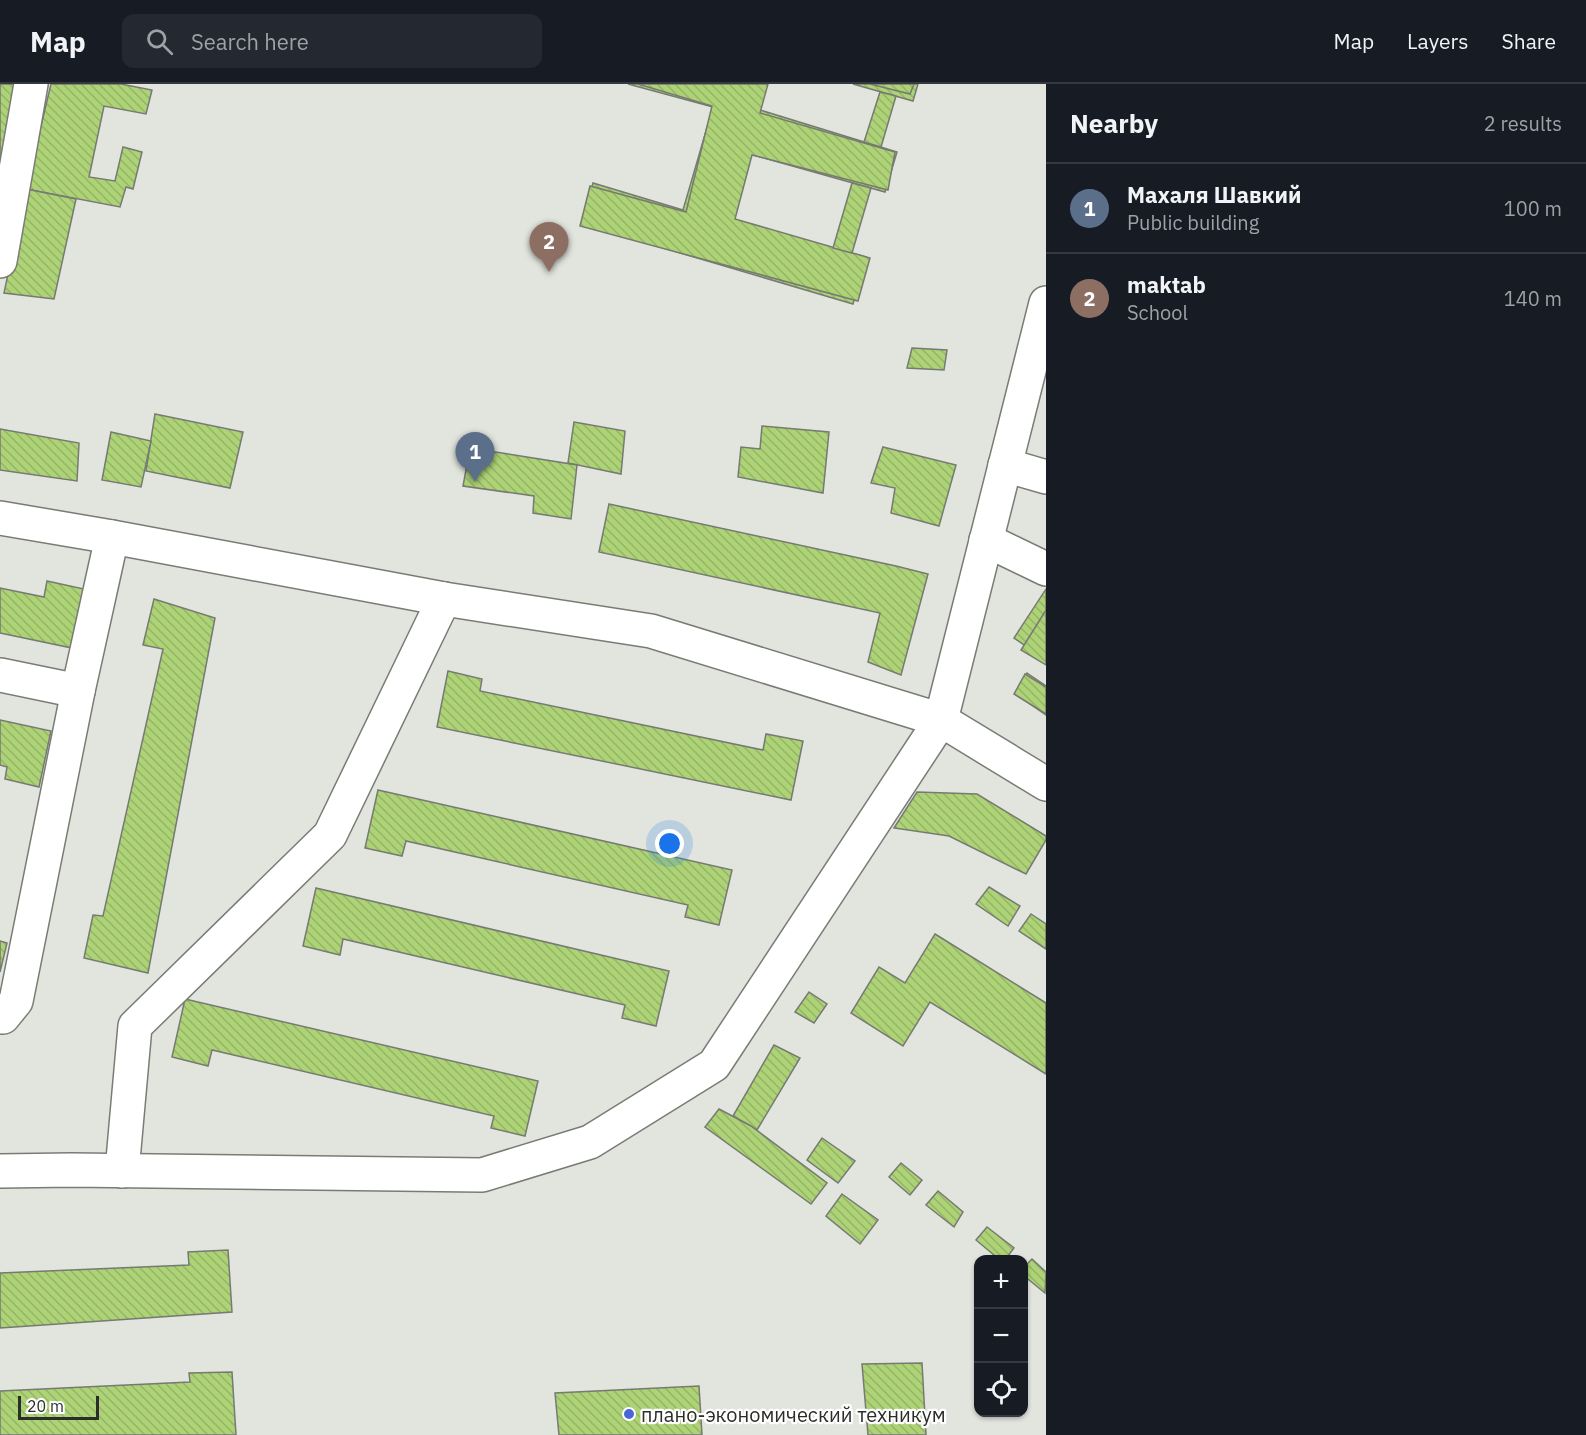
<!DOCTYPE html>
<html lang="en">
<head>
<meta charset="utf-8">
<style>
	:root { --surface:#171b24; --page:#242831; --text:#f1f3f6; --muted:#9ea1a6; --line:#363941; --accent:#b45309 }
	body { margin:0; font-family:"IBM Plex Sans",sans-serif; background:var(--page); color:var(--text) }
	.controls { position:absolute; right:18px; bottom:18px; display:grid; overflow:hidden; border-radius:12px; box-shadow:0 2px 4px #0004 }
	.controls button { width:54px; height:54px; display:grid; place-items:center; padding:0; border:0; border-bottom:2px solid var(--line); background:var(--surface); color:var(--text); font:30px sans-serif }
	.scale { position:absolute; left:18px; bottom:15px; width:81px; box-sizing:border-box; padding-left:6px; border:3px solid #2b2d2a; border-top:0; font-size:16px; line-height:21px; white-space:nowrap; color:#2b2d2a; -webkit-text-stroke:4px #fff; paint-order:stroke }
	.you { position:absolute; left:670px; top:760px; width:21px; height:21px; margin:-15px; border:4px solid #fff; border-radius:50%; background:#1a73e8; box-shadow:0 0 0 9px #1a73e833 }
	.badge { display:grid; place-items:center; width:39px; height:39px; border-radius:50%; background:var(--accent); color:#fff; font-size:20px; font-weight:700 }
	.pin { position:absolute; translate:-50% -50px; filter:drop-shadow(0 2px 3px #0008) }
	.pin::after { content:''; position:absolute; top:32px; width:21px; height:18px; background:inherit; clip-path:polygon(0 0,100% 0,50% 100%) }
	.list { margin:0; padding:0; list-style:none }
	h2 { display:flex; justify-content:space-between; align-items:center; height:78px; margin:0; padding:0 24px; font-size:26px }
	h2 small { font-size:20px; font-weight:400; color:var(--muted) }
	.list li { display:grid; grid-template-columns:39px 1fr auto; gap:18px; align-items:center; box-sizing:border-box; height:90px; padding:0 24px; border-top:2px solid var(--line) }
	.list b { display:block; font-size:22px; white-space:nowrap }
	.list p { margin:0; font-size:20px; white-space:nowrap; color:var(--muted) }
	.list em { font-size:20px; font-style:normal; color:var(--muted) }
	.icon { flex:none; width:33px; height:33px; fill:none; stroke:currentColor; stroke-width:2; stroke-linecap:round; stroke-linejoin:round }
	.map { position:relative; flex:none; width:1046px; height:1351px; overflow:hidden }
	header { display:flex; align-items:center; gap:36px; box-sizing:border-box; height:84px; padding:0 30px; background:var(--surface); border-bottom:2px solid var(--line) }
	header strong { font-size:28px }
	nav { display:flex; gap:33px; margin-inline-start:auto; font-size:21px }
	.search { width:420px; height:54px; background:var(--page); display:flex; align-items:center; gap:15px; box-sizing:border-box; padding:0 21px; border-radius:12px; color:var(--muted); font-size:22px }
	main { display:flex }
	aside { flex:1; background:var(--surface) }
	.map>svg:first-child { display:block }
	.building { fill:url(#building-back-hatch); stroke:#767a73; stroke-width:1.5 }
	.lines { fill:none; stroke-linecap:round; stroke-linejoin:round }
	.minor-casing { stroke:#797c75; stroke-width:36 }
	.minor { stroke:#fff; stroke-width:33 }
	.poi-dot { fill:#4965d8; stroke:#fff; stroke-width:2 }
	.labels { text-anchor:middle; dominant-baseline:central; stroke-width:4.5; stroke-linejoin:round; paint-order:stroke }
	.poi-label { font-size:20px; fill:#2b2d2a; stroke:#fff; text-anchor:start }
</style>
</head>
<body>
<header>
<strong>Map</strong>
<div class="search"><svg class="icon" aria-label="search" viewBox="0 0 24 24"><circle cx="10" cy="10" r="6"/><path d="M15 15l6 6"/></svg>Search here</div>
<nav><a>Map</a><a>Layers</a><a>Share</a></nav>
</header>
<main>
<div class="map">
<svg width="1046" height="1351" viewBox="0 0 1046 1351">
	<defs>
		<pattern id="building-back-hatch" width="6" height="6" patternUnits="userSpaceOnUse" patternTransform="scale(1.5)"><rect width="6" height="6" fill="#add376"/><path d="M-1 5l2 2M0 0l6 6M5-1l2 2" fill="none" stroke="#95b566"/></pattern>
	</defs>
	<rect width="100%" height="100%" fill="#e2e5de"/>
	<g class="building">
		<path d="M0 0H19L2 80H0Z"/>
		<path d="M51 0H121L152 6 146 30 104 22 89 93 115 97 123 63 142 68 133 105 126 103 120 123 26 105Z"/>
		<path d="M628 0H766L760 26 897 68 885 108 746 69 729 136 866 173 853 220 582 140 593 99 683 126 713 23Z"/>
		<path d="M638 0H768L760 29 895 68 888 106 752 71 735 135 870 174 858 217 580 142 590 102 686 128 712 22Z"/>
		<path d="M853 0H918L913 17Z"/>
		<path d="M870 0H914L910 10Z"/>
		<path d="M880 8 896 12 881 63 864 58Z"/>
		<path d="M852 99 871 104 852 169 833 164Z"/>
		<path d="M26 105 76 115 54 215 4 209Z"/>
		<path d="M912 264 947 266 944 286 907 284Z"/>
		<path d="M155 330 243 348 230 404 146 387Z"/>
		<path d="M574 338 625 347 621 390 568 379Z"/>
		<path d="M762 342 829 348 823 409 738 393 741 363 760 365Z"/>
		<path d="M0 345 79 359 77 397 0 386Z"/>
		<path d="M111 348 151 357 141 403 102 396Z"/>
		<path d="M883 363 956 381 939 442 891 429 895 404 871 399Z"/>
		<path d="M470 364 577 381 571 435 533 429 534 412 463 402Z"/>
		<path d="M609 420 896 482 928 490 901 591 868 578 880 529 599 468Z"/>
		<path d="M47 497 84 505 72 564 0 549V504L44 513Z"/>
		<path d="M1046 505V576L1014 554Z"/>
		<path d="M154 515 215 534 148 889 84 874 93 831 103 832 163 565 143 561Z"/>
		<path d="M1046 526V581L1021 566Z"/>
		<path d="M448 587 482 595 480 607 763 666 766 650 803 657 791 716 437 643Z"/>
		<path d="M1027 589 1046 602V631L1015 609Z"/>
		<path d="M1025 590 1046 603V630L1014 610Z"/>
		<path d="M0 636 51 647 39 703 5 695 7 683 0 681Z"/>
		<path d="M378 706 732 786 719 841 685 833 688 821 406 757 402 772 365 764Z"/>
		<path d="M917 708 977 710 1046 752V756L1026 790 949 752 894 744Z"/>
		<path d="M989 803 1020 822 1008 842 976 820Z"/>
		<path d="M316 804 669 887 656 942 622 934 625 921 343 855 340 871 303 862Z"/>
		<path d="M1031 830 1046 840V865L1019 847Z"/>
		<path d="M935 850 1046 919V990L930 918 903 962 851 929 879 883 905 899Z"/>
		<path d="M0 857 7 859 0 888Z"/>
		<path d="M809 908 827 920 814 939 795 928Z"/>
		<path d="M185 915 538 997 525 1052 491 1044 494 1032 212 966 208 982 172 973Z"/>
		<path d="M774 961 800 974 757 1046 733 1032Z"/>
		<path d="M719 1025 751 1042 827 1099 811 1120 705 1043Z"/>
		<path d="M822 1054 855 1077 838 1099 807 1076Z"/>
		<path d="M901 1079 922 1096 910 1111 889 1093Z"/>
		<path d="M938 1107 963 1128 954 1143 926 1121Z"/>
		<path d="M842 1110 878 1136 860 1160 826 1132Z"/>
		<path d="M987 1143 1014 1164 1005 1176H1000L976 1156Z"/>
		<path d="M228 1166 232 1228 0 1244V1189L189 1181 188 1168Z"/>
		<path d="M1032 1175 1046 1188 1045 1209 1023 1191V1184Z"/>
		<path d="M922 1279 926 1351H868L862 1280Z"/>
		<path d="M232 1288 236 1351H0V1307L190 1298 189 1289Z"/>
		<path d="M699 1302 702 1351H559L555 1309Z"/>
	</g>
	<g class="lines">
		<g class="minor-casing">
			<g id="minor">
				<path d="M0 177 31 0"/>
				<path d="M1005 381 1046 393"/>
				<path d="M0 434 112 453 444 515 651 547 941 636 1046 700"/>
				<path d="M986 456 1046 485"/>
				<path d="M0 591 78 607"/>
				<path d="M0 933H3L16 917 78 607 112 453"/>
				<path d="M0 1087 72 1086 482 1091 590 1058 714 981 941 636 1046 219"/>
				<path d="M122 1087 135 942 330 751 444 515"/>
			</g>
		</g>
		<use href="#minor" class="minor"/>
	</g>
	<circle class="poi-dot" cx="629" cy="1330" r="6"/>
	<g class="labels">
		<g class="poi-label">
			<text x="641" y="1330">плано-экономический техникум</text>
		</g>
	</g>
</svg>
<div class="controls">
<button>+</button>
<button>−</button>
<button><svg class="icon" aria-label="locate" viewBox="0 0 24 24"><circle cx="12" cy="12" r="6"/><path d="M12 2v4M12 18v4M2 12h4M18 12h4"/></svg></button>
</div>
<div class="scale">20 m</div>
<div class="you"></div>
<div class="pin badge" style="left:475px;top:398px;background:#5c6f8a">1</div>
<div class="pin badge" style="left:549px;top:188px;background:#8d6e63">2</div>
</div>
<aside>
<h2>Nearby<small>2 results</small></h2>
<ul class="list">
<li><span class="badge" style="background:#5c6f8a">1</span><div><b>Махаля Шавкий</b><p>Public building</p></div><em>100 m</em></li>
<li><span class="badge" style="background:#8d6e63">2</span><div><b>maktab</b><p>School</p></div><em>140 m</em></li>
</ul>
</aside>
</main>
</body>
</html>
